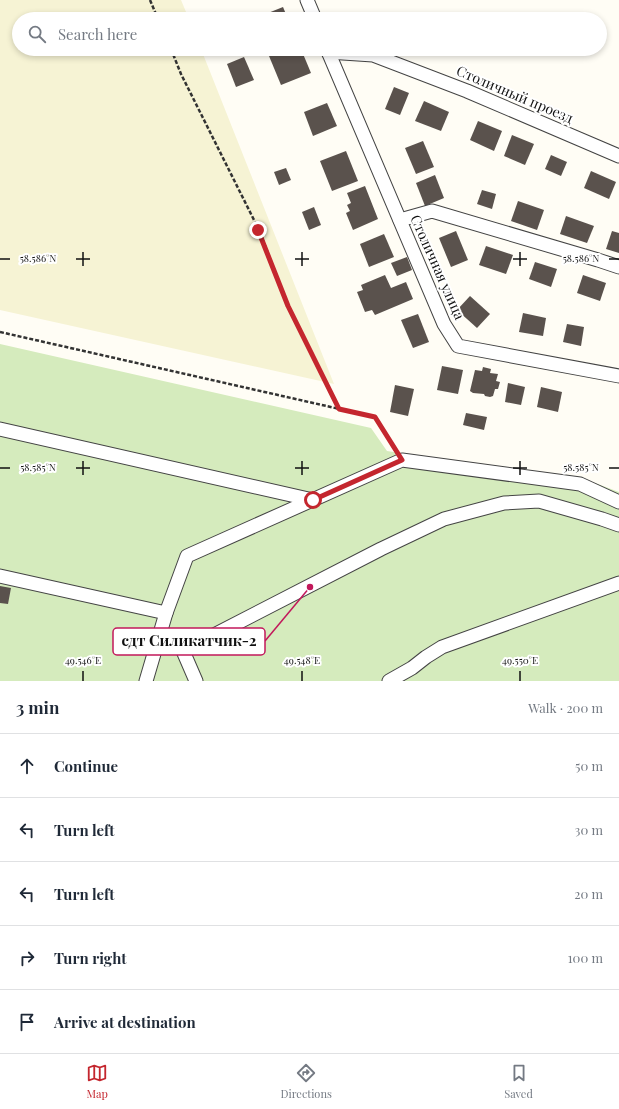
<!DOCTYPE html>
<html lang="en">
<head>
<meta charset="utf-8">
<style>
	:root { --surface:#fff; --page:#f2f2f3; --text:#1f2937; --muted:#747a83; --line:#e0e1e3; --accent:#c4262e }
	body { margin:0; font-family:"Playfair Display",serif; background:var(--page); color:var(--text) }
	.stop { position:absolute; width:12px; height:12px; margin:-9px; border:3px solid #c4262e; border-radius:50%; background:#fff }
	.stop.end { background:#c4262e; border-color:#fff; box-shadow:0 1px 4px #0008 }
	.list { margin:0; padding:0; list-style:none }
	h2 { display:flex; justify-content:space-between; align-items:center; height:52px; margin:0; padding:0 16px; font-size:17px }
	h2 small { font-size:13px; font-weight:400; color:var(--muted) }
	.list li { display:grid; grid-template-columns:26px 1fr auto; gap:12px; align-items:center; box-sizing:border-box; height:64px; padding:0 16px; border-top:1px solid var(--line) }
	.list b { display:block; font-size:15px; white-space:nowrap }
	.list em { font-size:13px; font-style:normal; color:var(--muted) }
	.icon { flex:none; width:22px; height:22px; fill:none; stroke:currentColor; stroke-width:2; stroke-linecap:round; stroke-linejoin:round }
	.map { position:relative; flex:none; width:619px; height:681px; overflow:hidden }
	.search { position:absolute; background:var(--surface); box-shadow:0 2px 6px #0003; left:12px; right:12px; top:12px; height:44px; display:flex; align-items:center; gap:10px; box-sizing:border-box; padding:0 14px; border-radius:22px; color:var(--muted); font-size:15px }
	.sheet { height:372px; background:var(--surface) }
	nav { display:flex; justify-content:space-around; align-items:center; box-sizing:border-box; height:56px; border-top:1px solid var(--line); background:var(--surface); font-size:11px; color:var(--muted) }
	nav a { display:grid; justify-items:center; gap:2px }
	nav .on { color:var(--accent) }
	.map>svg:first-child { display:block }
	.farmland { fill:#f6f3d4 }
	.green { fill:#d5ebbd }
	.building { fill:#5a524d }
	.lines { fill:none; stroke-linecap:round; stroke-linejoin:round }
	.minor-casing { stroke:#444; stroke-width:15 }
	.path { stroke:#333; stroke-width:2.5; stroke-dasharray:4 2; stroke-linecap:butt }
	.minor { stroke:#fff; stroke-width:13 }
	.route { stroke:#c4262e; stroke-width:5 }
	.ticks { fill:none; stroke:#111; stroke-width:1.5 }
	.labels { text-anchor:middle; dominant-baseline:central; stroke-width:4; stroke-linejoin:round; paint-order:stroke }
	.street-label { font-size:14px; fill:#111; stroke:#fff }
	.ticks-label { font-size:10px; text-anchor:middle; fill:#111; stroke:#fff; stroke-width:4; stroke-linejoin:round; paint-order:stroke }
	.leader { fill:none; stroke:#c2185b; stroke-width:1.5 }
	.callout-dot { fill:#c2185b; stroke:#fff; stroke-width:1.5 }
	.callout { fill:#fff; stroke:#c2185b; stroke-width:1.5 }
	.callout-label { font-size:15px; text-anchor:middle; font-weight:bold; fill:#111 }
</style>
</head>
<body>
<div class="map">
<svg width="619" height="681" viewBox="0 0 619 681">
	<rect width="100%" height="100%" fill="#fffdf5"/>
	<path class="farmland" d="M0 0H181L189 19H19V49H201L334 384 0 310Z"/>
	<path class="green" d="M0 344 371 428 387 451 595 483 619 492V681H0Z"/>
	<g class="building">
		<path d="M283 7 288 19H264L263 15Z"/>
		<path d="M287 49H301L311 73 281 85 269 56Z"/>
		<path d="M244 57 254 80 236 87 227 64Z"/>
		<path d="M394 87 409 93 400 115 385 109Z"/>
		<path d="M424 101 449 112 441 131 415 121Z"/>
		<path d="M327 103 337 126 313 136 304 112Z"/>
		<path d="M478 121 502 131 494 151 470 140Z"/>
		<path d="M512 135 534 144 525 165 504 156Z"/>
		<path d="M423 141 434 167 416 174 405 148Z"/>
		<path d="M346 151 358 181 332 191 320 161Z"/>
		<path d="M551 155 567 162 561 176 545 169Z"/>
		<path d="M286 168 291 180 279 185 274 172Z"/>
		<path d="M591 171 616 182 609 199 584 188Z"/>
		<path d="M435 175 444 198 425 206 416 183Z"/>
		<path d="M365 186 378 219 353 230 346 213 350 211 347 205 351 203 347 193Z"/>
		<path d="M482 190 496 194 492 209 477 204Z"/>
		<path d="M518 201 544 210 537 230 511 221Z"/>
		<path d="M314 207 321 225 309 230 302 212Z"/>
		<path d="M566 216 594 226 587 243 560 234Z"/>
		<path d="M456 231 468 260 451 267 439 238Z"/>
		<path d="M612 231 619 233V253L606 249Z"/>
		<path d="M384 234 394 257 369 267 360 244Z"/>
		<path d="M486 246 513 255 506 274 479 265Z"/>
		<path d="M407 257 412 270 397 276 391 263Z"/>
		<path d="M535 262 557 269 551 287 529 279Z"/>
		<path d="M385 275 391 288 406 282 413 299 375 315 372 310 365 312 357 292 363 290 361 285Z"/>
		<path d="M583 275 606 283 600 301 577 293Z"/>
		<path d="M470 296 490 314 477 328 457 310Z"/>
		<path d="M523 313 546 318 543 336 519 332Z"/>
		<path d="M418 314 429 342 413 348 401 320Z"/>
		<path d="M567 324 584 327 581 346 563 342Z"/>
		<path d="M442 366 463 370 458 394 437 390Z"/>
		<path d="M483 367 491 369 490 373 498 374 496 381 500 382 498 389H495L493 396 490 397 485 396 484 394 473 393 470 391 475 370 482 371Z"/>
		<path d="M508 383 525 387 521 405 505 402Z"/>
		<path d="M395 385 414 389 408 416 390 412Z"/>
		<path d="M541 387 562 392 558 412 537 407Z"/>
		<path d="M466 413 487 417 484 430 463 425Z"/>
		<path d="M0 586 11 588 8 604 0 603Z"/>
	</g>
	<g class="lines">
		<g class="minor-casing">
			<g id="minor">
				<path d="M307 0 315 19"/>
				<path d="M327 49 444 324 458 346 619 376"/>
				<path d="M328 52 373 55 467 91 619 156"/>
				<path d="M400 220 432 211 598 260 619 267"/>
				<path d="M0 429 313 500"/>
				<path d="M0 576 166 613"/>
				<path d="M146 681 166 613 187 556 402 460 580 484 619 502"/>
				<path d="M196 681 183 651 381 549 444 519 504 503 539 501 602 519 619 525"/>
				<path d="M389 681 412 668 426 657 442 647 619 583"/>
			</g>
		</g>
		<g class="path">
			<path d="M150 0 158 19"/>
			<path d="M171 49 181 74 259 230 288 306 339 409"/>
			<path d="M0 332 375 417 396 450"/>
		</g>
		<use href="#minor" class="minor"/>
	</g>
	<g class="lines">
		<path class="route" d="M258 230 288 306 339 409 375 417 402 460 313 500"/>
	</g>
	<path class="ticks" d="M83 252V266M302 252V266M520 252V266M0 259H10M76 259H90M295 259H309M513 259H527M609 259H619M83 461V475M302 461V475M520 461V475M0 468H10M76 468H90M295 468H309M513 468H527M609 468H619M83 671V681M302 671V681M520 671V681"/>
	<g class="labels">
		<g class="street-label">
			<text transform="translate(515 94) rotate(23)">Столичный проезд</text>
			<text transform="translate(438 267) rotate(66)">Столичная улица</text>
		</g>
	</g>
	<g class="ticks-label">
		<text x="38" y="262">58.586°N</text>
		<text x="581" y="262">58.586°N</text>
		<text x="38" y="471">58.585°N</text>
		<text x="581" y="471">58.585°N</text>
		<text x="83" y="664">49.546°E</text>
		<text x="302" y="664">49.548°E</text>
		<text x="520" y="664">49.550°E</text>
	</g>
	<path class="leader" d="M310 587L265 641"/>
	<circle class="callout-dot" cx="310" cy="587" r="4"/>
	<rect class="callout" x="113" y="628" width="152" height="27" rx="4"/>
	<g class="callout-label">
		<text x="189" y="646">сдт Силикатчик-2</text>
	</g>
</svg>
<div class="stop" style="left:313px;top:500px"></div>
<div class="stop end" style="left:258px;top:230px"></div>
<div class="search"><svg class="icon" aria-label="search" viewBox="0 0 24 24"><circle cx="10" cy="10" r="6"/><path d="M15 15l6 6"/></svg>Search here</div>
</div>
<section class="sheet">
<h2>3 min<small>Walk · 200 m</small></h2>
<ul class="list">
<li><svg class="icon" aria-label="ahead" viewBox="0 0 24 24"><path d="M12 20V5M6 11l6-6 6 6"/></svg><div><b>Continue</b></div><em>50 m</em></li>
<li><svg class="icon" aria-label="left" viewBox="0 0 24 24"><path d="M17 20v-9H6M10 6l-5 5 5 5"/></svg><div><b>Turn left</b></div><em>30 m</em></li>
<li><svg class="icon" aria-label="left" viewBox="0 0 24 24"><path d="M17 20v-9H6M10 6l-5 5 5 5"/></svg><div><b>Turn left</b></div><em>20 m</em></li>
<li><svg class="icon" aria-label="right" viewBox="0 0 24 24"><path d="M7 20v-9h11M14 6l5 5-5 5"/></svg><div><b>Turn right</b></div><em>100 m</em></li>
<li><svg class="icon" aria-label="arrive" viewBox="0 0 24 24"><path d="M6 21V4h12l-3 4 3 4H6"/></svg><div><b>Arrive at destination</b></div></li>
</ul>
</section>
<nav>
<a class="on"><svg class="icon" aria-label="map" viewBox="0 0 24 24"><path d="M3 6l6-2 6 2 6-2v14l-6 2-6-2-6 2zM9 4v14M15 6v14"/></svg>Map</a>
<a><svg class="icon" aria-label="directions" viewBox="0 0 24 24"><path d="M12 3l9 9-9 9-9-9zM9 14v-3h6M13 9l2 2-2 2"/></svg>Directions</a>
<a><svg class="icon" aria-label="saved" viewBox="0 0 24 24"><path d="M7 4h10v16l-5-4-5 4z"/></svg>Saved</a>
</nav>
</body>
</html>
